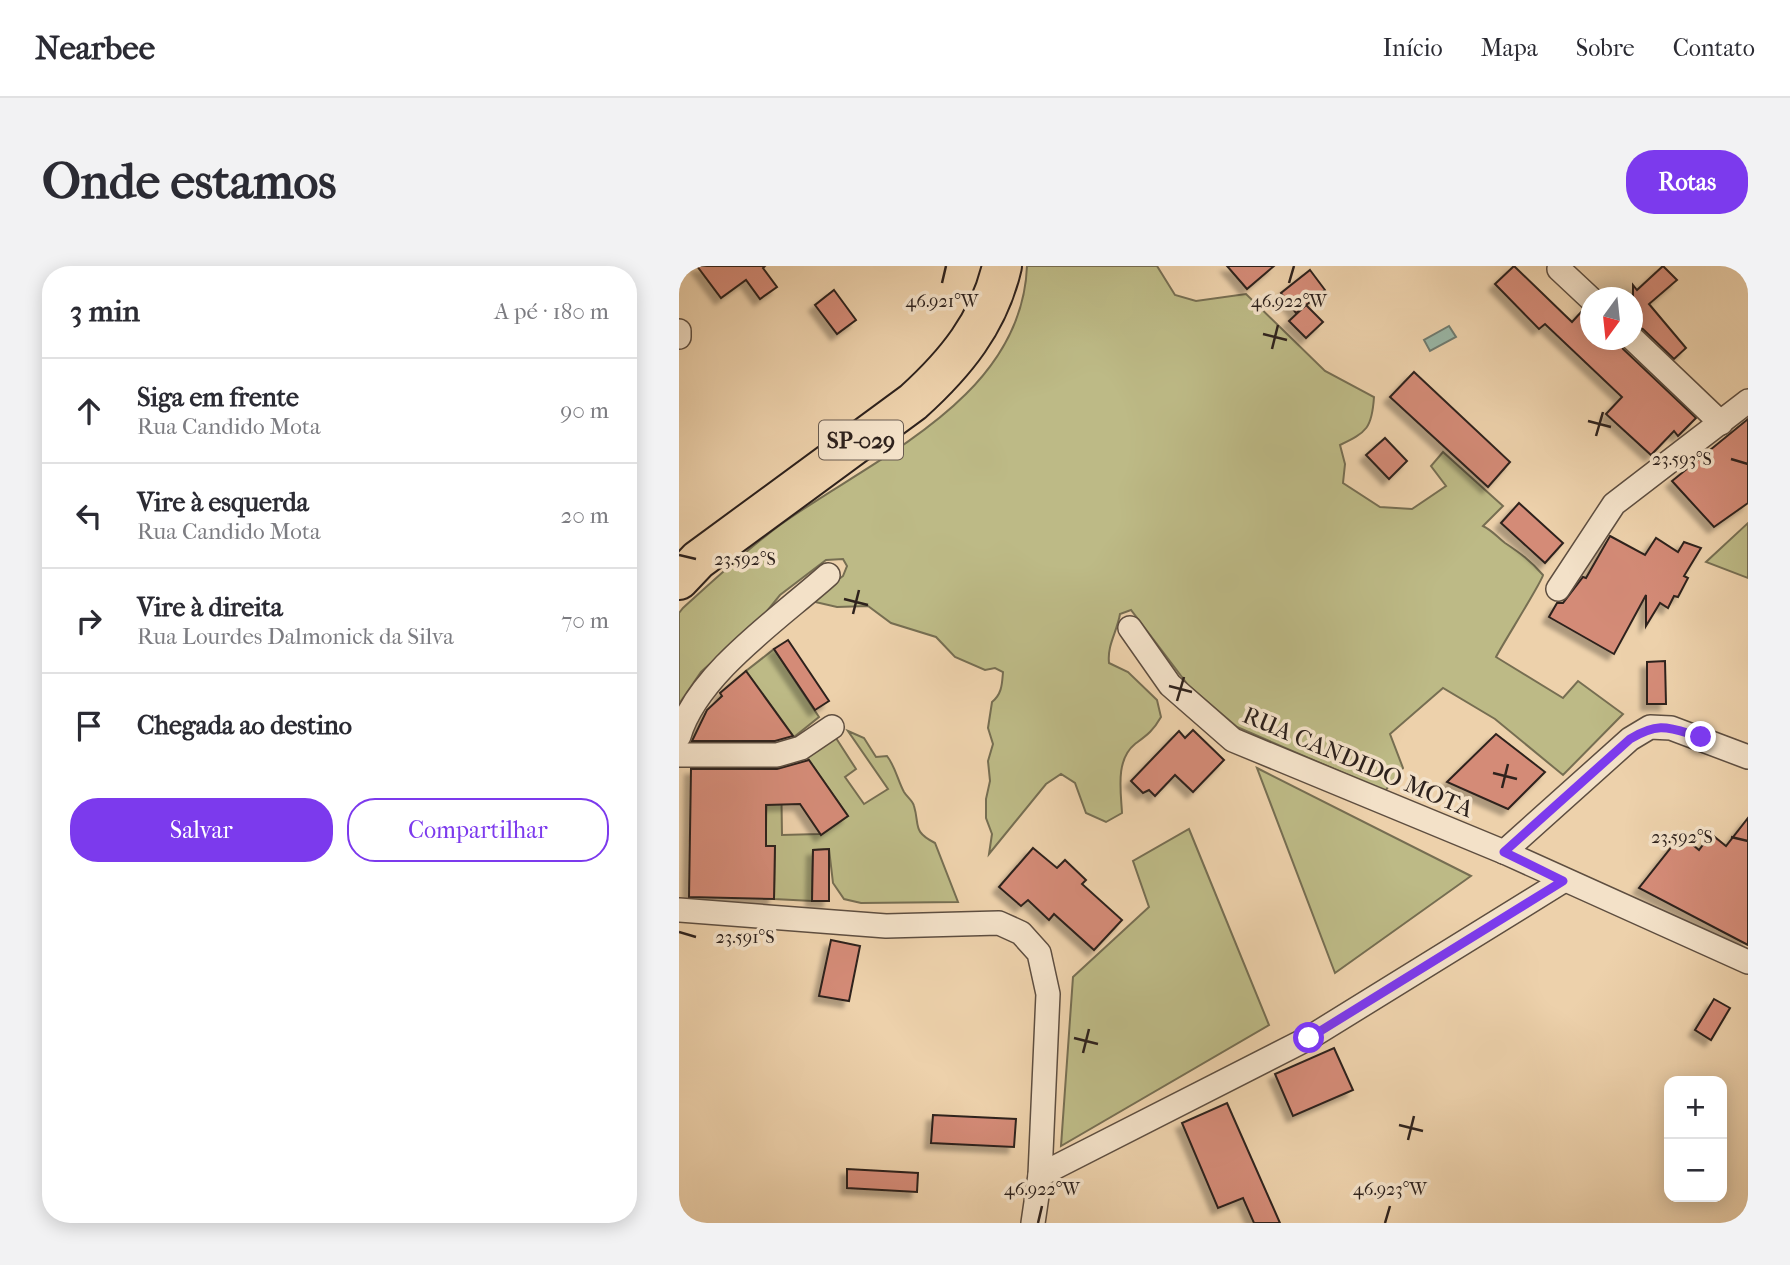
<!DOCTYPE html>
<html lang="pt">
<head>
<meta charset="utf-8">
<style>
	:root { --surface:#fff; --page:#f2f2f3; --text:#2b2b33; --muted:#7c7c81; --line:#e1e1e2; --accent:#7c3aed }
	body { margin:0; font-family:"IM FELL French Canon",serif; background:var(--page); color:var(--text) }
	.controls { position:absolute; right:21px; bottom:21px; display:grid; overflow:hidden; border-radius:14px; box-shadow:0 4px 18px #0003 }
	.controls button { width:63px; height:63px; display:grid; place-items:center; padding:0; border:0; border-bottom:2px solid var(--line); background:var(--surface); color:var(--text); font:35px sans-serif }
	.compass { position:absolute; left:901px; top:21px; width:63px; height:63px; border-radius:50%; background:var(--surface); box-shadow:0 4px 18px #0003; rotate:195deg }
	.stop { position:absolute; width:21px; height:21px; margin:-16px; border:5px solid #7c3aed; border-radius:50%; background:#fff }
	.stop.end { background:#7c3aed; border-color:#fff; box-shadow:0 2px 7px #0008 }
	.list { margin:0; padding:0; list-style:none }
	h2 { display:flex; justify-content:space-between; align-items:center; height:91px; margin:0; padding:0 28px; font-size:30px }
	h2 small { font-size:23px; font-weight:400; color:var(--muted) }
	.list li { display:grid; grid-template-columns:46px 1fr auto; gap:21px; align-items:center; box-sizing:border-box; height:105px; padding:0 28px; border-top:2px solid var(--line) }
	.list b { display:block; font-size:26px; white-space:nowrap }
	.list p { margin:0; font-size:23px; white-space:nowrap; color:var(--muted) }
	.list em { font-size:23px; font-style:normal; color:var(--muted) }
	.actions { display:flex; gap:14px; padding:21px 28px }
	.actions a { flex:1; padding:16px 0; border:2px solid var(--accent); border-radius:28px; text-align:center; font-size:24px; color:var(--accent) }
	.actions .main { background:var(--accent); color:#fff }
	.icon { flex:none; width:38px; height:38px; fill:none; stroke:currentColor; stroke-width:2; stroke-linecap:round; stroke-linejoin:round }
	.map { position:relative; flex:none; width:1069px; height:957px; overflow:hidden; border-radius:28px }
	header { display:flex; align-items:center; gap:42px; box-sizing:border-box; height:98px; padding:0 35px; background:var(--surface); border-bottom:2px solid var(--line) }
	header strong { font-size:33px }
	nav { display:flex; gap:38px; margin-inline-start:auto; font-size:24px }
	.intro { display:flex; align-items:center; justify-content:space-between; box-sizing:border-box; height:168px; padding:0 42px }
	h1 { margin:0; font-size:49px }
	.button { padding:18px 32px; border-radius:28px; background:var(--accent); color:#fff; font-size:24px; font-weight:700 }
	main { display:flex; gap:42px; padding:0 42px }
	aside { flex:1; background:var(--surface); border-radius:28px; box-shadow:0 4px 18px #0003 }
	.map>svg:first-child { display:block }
	.green { fill:#bdba86; stroke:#766e52; stroke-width:2 }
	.water { fill:#99b7a7; stroke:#6e7b70; stroke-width:2 }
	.building { fill:#d48b77; stroke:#2e221d; stroke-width:2; filter:url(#shadow) }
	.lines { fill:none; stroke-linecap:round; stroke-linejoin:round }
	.minor-casing { stroke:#5e4e40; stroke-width:26 }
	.trunk-casing { stroke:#2e221d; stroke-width:42 }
	.minor { stroke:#f3e1c8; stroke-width:23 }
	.trunk { stroke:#edd1ab; stroke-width:38 }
	.route { stroke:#7c3aed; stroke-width:9 }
	.ticks { fill:none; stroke:#2e221d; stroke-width:2.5 }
	.labels { text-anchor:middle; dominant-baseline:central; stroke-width:7; stroke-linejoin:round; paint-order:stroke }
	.shield { fill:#f3e1c8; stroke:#695b50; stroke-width:2 }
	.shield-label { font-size:23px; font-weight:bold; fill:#2e221d }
	.street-label { font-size:24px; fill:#2e221d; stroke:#f3e1c8 }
	.ticks-label { font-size:18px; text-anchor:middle; fill:#2e221d; stroke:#f3e1c8; stroke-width:7; stroke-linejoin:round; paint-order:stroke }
</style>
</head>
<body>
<header>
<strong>Nearbee</strong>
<nav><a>Início</a><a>Mapa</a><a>Sobre</a><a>Contato</a></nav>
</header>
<div class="intro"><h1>Onde estamos</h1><a class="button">Rotas</a></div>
<main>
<aside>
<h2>3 min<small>A pé · 180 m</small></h2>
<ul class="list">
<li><svg class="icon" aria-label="ahead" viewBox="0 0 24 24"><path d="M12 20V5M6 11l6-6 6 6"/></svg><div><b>Siga em frente</b><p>Rua Candido Mota</p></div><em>90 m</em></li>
<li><svg class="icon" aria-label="left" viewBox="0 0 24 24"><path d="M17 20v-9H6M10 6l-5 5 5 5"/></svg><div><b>Vire à esquerda</b><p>Rua Candido Mota</p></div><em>20 m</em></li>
<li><svg class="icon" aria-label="right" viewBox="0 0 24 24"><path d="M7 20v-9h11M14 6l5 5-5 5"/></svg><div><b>Vire à direita</b><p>Rua Lourdes Dalmonick da Silva</p></div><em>70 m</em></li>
<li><svg class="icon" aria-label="arrive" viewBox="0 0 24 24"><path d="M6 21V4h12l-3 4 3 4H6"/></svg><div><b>Chegada ao destino</b></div></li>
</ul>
<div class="actions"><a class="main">Salvar</a><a>Compartilhar</a></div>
</aside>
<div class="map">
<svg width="1069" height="957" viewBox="0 0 1069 957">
	<defs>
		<filter id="shadow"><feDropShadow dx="-6" dy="6" stdDeviation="2" flood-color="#0004"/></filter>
	</defs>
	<rect width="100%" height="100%" fill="#edd1ab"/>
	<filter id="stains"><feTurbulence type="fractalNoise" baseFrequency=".00286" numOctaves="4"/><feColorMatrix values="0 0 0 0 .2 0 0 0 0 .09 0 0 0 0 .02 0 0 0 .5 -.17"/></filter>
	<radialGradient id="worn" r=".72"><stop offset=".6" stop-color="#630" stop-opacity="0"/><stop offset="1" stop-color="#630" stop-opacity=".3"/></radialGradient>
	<g class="green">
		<path d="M348 0H478L496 29 517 35 567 28 646 105 695 131C693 162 688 166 661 179L666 198 664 217 701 241 733 243 767 220 752 200 764 186 824 240 804 260C814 265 818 271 826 277 841 287 852 295 864 309 864 314 823 379 817 391L884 432 899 415 944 448 884 509 816 453 764 422 711 468 724 502 706 525 558 461 509 419 452 344 441 348C438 366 428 379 430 397L449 406 478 434 482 451C474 465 468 469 456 478 436 494 442 526 443 547L427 556 407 547 396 517 382 508 367 518 310 588 313 568 307 552V533L311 515 309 495 314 478 309 462 313 436C323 428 323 418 324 406L316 402 306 404 276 391 257 371 212 357 189 340 158 341 132 335 164 310 168 300 164 293 147 294 101 329 83 351 22 406 0 438V347L4 342C35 314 67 284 101 259 194 192 343 133 348 0Z"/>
		<path d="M1069 257V312L1027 296Z"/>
		<path d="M95 383 140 451 115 471 67 405Z"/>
		<path d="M169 465 185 472 197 491 208 490C216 500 219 515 225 526 228 531 234 535 235 540 241 560 233 565 256 577L279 636 182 637 165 633 154 617 150 583 134 584 133 635 95 633 96 581 80 580 87 562 88 503 102 502 103 569 140 568 169 550 127 490 157 472 177 503 166 511 185 538 209 523Z"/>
		<path d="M578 502 792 610 656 707Z"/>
		<path d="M510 563 590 759 382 880 394 711 470 641 454 595Z"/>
	</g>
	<path class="water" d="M770 60 777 71 751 85 745 74Z"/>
	<g class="building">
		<path d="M18 0H86L84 2 98 21 81 33 67 14 42 32Z"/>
		<path d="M548 0H595L568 23Z"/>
		<path d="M835 0 893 56 904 44 912 47V74H940L944 83 1017 152 999 170 995 165 972 189 927 148 943 131 866 58 860 63 816 18Z"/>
		<path d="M984 0 998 14 970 38 1007 82 995 93 964 63 954 59V19L958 24Z"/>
		<path d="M631 4 646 24 617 47 602 27Z"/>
		<path d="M155 24 177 54 158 68 136 39Z"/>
		<path d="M627 39 644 56 627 72 610 55Z"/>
		<path d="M735 106 831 196 809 221 711 131Z"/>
		<path d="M1069 153V237L1035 261 993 215Z"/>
		<path d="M706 172 728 195 710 213 687 189Z"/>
		<path d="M840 237 884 277 866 297 822 257Z"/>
		<path d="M931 270 966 289 977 272 999 286 1005 276 1022 282 1005 310 1009 312 999 331 995 330 989 342 981 337 967 360V329L935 388 870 351 878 337H884L904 311 907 312Z"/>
		<path d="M109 374 150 435 136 444 95 383Z"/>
		<path d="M986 395 987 438H968V396Z"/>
		<path d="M67 405 114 470 96 475H13L28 444 43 430 41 427Z"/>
		<path d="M514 464 545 494 514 526 496 509 476 530 470 524 464 527 452 515 500 465 506 472Z"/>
		<path d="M817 468 866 506 829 543 768 516Z"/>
		<path d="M130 494 169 550 142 569 121 538 87 539V580H96L95 633 10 631 12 503H98Z"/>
		<path d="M1069 552V679L960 622 1002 569 1020 584 1032 568 1047 580Z"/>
		<path d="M354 582 378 602 386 594 407 614 403 618 443 654 415 684 375 648 370 654 349 634 342 640 320 621Z"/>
		<path d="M150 583V635H133L134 584Z"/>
		<path d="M152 674 181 680 170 735 140 730Z"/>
		<path d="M1035 733 1051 742 1032 774 1016 764Z"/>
		<path d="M655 782 674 824 614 850 596 808Z"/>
		<path d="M548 837 601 957H575L564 932 539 942 503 857Z"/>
		<path d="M254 849 337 853 335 881 252 877Z"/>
		<path d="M168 903 239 907 238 926 168 922Z"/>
	</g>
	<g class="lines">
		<g class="minor-casing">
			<g id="minor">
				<path d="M880 3 912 33"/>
				<path d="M0 65V71"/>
				<path d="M954 73 1042 157"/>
				<path d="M879 323 935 238 1069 135"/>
				<path d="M451 362 491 419 554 474 825 586 1069 696"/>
				<path d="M0 470C18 408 101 352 149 309"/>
				<path d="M0 489H98L122 482 153 461"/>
				<path d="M825 586 951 473 971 461 992 462 1069 491"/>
				<path d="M0 644 207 660 320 657 342 667 360 687 369 728 361 909 354 957"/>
				<path d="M361 909 630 772 884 615"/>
			</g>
		</g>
		<g class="trunk-casing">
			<path id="trunk" d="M0 314 19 294 234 136C276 98 310 57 323 0"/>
		</g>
		<use href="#minor" class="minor"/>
		<use href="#trunk" class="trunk"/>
	</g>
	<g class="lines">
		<path class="route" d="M630 772 884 615 825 586 951 473C981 455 990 462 1022 471"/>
	</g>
	<path class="ticks" d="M263 17 267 0M610 17 615 0M584 68 608 74M593 83 599 59M909 155 932 161M917 170 924 146M1052 193 1069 198M0 289 17 293M165 333 189 339M174 348 180 324M490 420 513 426M498 435 505 411M814 507 838 513M823 522 829 498M1052 571 1069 575M0 666 17 671M395 772 419 778M404 787 410 763M720 859 744 865M729 874 735 850M359 957 363 940M706 957 711 940"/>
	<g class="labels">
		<rect class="shield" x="140" y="154.5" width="84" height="39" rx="5"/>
		<g class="shield-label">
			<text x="182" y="174">SP-029</text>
		</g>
		<g class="street-label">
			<text transform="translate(679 496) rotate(23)">RUA CANDIDO MOTA</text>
		</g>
	</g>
	<g class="ticks-label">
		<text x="263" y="41">46.921°W</text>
		<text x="610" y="41">46.922°W</text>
		<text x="1003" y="199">23.593°S</text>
		<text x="66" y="299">23.592°S</text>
		<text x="1003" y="577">23.592°S</text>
		<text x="66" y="677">23.591°S</text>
		<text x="363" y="929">46.922°W</text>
		<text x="711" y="929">46.923°W</text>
	</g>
	<rect width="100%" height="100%" filter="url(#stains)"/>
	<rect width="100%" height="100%" fill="url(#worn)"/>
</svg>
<div class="controls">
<button>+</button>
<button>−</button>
</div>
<svg class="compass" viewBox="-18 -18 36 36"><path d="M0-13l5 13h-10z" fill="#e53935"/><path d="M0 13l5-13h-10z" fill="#7c7c81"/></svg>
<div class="stop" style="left:630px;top:772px"></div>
<div class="stop end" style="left:1022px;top:471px"></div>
</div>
</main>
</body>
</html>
